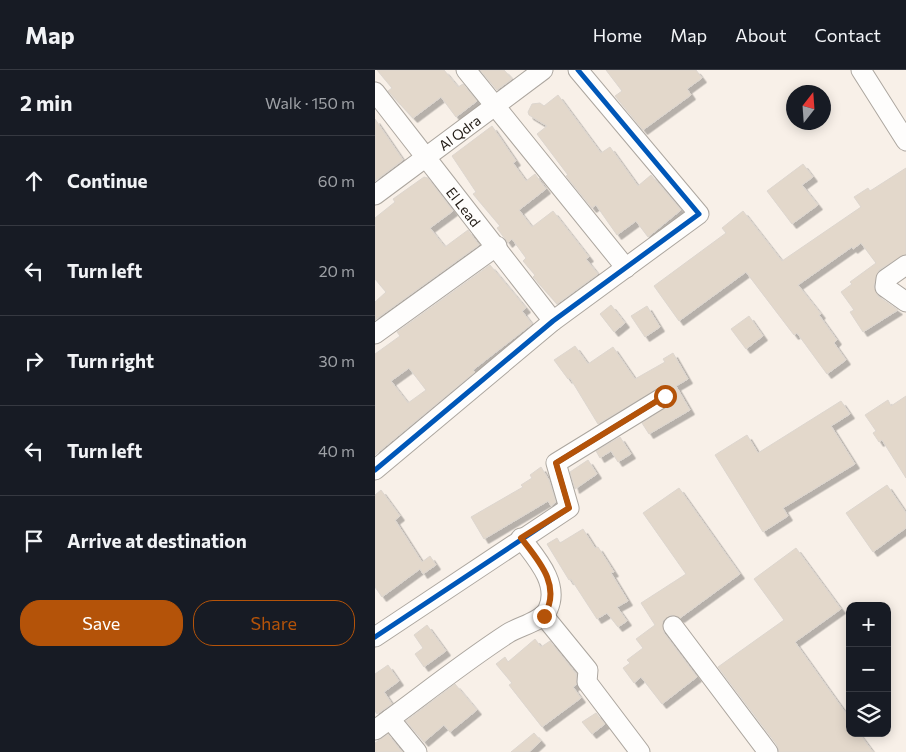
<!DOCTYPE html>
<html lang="en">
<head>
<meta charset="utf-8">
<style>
	:root { --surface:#171b24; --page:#20242c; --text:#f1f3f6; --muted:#9ea1a6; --line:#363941; --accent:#b45309 }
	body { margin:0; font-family:Commissioner,sans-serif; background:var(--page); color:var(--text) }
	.controls { position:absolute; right:15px; bottom:15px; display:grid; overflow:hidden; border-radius:10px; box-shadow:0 2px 12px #0003 }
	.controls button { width:45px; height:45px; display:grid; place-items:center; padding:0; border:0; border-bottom:1px solid var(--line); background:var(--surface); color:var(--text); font:25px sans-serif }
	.compass { position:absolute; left:411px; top:15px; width:45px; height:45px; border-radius:50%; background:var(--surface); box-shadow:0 2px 12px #0003; rotate:17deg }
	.stop { position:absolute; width:15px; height:15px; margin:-11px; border:4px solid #b45309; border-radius:50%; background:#fff }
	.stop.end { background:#b45309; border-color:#fff; box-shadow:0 1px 5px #0008 }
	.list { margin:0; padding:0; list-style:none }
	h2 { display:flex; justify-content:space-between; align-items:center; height:65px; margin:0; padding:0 20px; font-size:21px }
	h2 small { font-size:16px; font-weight:400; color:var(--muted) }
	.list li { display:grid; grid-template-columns:32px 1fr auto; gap:15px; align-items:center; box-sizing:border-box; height:90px; padding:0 20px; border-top:1px solid var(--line) }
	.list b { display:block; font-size:19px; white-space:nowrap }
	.list em { font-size:16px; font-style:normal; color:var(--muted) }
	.actions { display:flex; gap:10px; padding:15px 20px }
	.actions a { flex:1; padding:11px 0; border:1px solid var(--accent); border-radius:20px; text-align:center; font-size:18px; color:var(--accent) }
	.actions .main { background:var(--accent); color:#fff }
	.icon { flex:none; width:28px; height:28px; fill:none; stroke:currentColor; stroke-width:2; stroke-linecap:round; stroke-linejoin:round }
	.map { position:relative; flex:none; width:531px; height:682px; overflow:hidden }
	header { display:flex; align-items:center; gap:30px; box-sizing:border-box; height:70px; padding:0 25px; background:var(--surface); border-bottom:1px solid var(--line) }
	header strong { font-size:24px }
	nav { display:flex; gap:28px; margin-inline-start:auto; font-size:18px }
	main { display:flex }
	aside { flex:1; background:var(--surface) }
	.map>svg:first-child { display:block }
	.building { fill:#e3d8cb; stroke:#ddd6cf; fill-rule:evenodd; filter:url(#shadow) }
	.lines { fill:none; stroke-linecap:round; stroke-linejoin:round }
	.minor-casing { stroke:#aca69f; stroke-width:21 }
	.minor { stroke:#fefdfc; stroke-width:19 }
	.cycleway-casing { stroke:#fff; stroke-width:8 }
	.cycleway { stroke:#0057b8; stroke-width:5 }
	.route { stroke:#b45309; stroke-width:6 }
	.labels { text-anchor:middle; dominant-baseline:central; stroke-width:4.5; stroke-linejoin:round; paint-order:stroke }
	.street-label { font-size:14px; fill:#1e1812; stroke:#fff }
</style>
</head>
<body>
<header>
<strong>Map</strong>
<nav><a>Home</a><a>Map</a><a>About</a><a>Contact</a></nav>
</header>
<main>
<aside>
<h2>2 min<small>Walk · 150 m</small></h2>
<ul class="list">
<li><svg class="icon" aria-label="ahead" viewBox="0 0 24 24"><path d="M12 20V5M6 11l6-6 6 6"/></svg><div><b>Continue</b></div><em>60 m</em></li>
<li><svg class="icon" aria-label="left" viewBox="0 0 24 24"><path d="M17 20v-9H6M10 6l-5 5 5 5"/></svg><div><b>Turn left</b></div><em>20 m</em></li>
<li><svg class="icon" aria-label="right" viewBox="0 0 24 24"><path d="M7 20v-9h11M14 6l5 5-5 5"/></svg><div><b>Turn right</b></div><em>30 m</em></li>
<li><svg class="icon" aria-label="left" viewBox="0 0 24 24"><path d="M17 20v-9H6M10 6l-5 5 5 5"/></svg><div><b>Turn left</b></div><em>40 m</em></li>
<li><svg class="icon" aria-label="arrive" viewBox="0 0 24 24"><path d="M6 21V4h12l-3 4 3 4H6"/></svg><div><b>Arrive at destination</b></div></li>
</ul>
<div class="actions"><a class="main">Save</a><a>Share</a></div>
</aside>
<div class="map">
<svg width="531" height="682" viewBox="0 0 531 682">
	<defs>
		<filter id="shadow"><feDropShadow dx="4.5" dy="4.5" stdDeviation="0" flood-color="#0004"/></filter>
	</defs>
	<rect width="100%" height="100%" fill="#f8f0e8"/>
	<g class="building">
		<path d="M2 0H69L83 17 88 14 102 31 81 47 66 27 38 48 13 21 17 18Z"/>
		<path d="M105 0H129L137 9 122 20Z"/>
		<path d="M231 0H321L327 8 312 19 316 25 268 60 240 26 247 21Z"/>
		<path d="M183 25 226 83 235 77 263 116 276 105 306 140 273 167 261 151 242 165 221 135 217 138 191 106 193 105 162 64 172 56 154 45 153 42 157 34 165 33 169 36Z"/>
		<path d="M0 49 28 90 0 111Z"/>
		<path d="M117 56 141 91 138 93 151 111 160 104 171 119 144 140 157 157 178 141 214 187 211 189 223 204 182 234 158 207 160 205 148 191 151 188 137 169 133 173 122 158 125 156 98 124 101 122 77 86Z"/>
		<path d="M428 94 438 107 427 115 443 135 417 154 392 121Z"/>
		<path d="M531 98V184L504 200 499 216 503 226 523 240 488 262 475 242 479 240 466 222 477 214 475 212 501 193 486 173 478 179 477 177 423 215 446 244 444 245 462 270 459 273 471 290 452 304 422 263 419 265 371 202 304 251 279 216 351 163 347 158 368 141 407 191 486 137 479 127 493 118 495 121Z"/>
		<path d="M49 107 53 108 78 141 55 158 70 177 93 160 104 175 0 250V232L11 222 0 209V148L20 132 18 129Z"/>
		<path d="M115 195 151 238 147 241 157 254 98 300 100 302 0 385V284L25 266 22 262ZM34 298 51 320 33 333 16 311Z"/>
		<path d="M236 235 250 253 239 262 225 244Z"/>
		<path d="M272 236 285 257 270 267 256 246Z"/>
		<path d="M374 246 388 266 371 279 356 259Z"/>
		<path d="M200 276 213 294 238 277 260 309 290 292 288 289 298 283 313 309 301 316 315 340 274 364 267 353 300 331 299 320 289 315 223 354 195 308 193 309 179 290Z"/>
		<path d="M531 326V408L507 370 504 372 498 363 501 361 490 345 513 330 516 336Z"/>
		<path d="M466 331 475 344 456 356 480 394 408 438 413 446 388 462 340 385 372 365 383 383Z"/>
		<path d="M245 367 256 384 243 392 236 381 225 388 221 381Z"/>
		<path d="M213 390 222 404 200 419 195 402Z"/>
		<path d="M166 397 174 410 181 432 176 436 173 431 109 469 96 447 148 417 146 415 157 408 155 405Z"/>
		<path d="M512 415 531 443V458L498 482 471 443Z"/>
		<path d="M304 418 365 504 305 548 296 545 288 551 289 563 322 607 287 634 266 607 259 613 248 598 255 593 252 590 268 578 261 569 280 555 266 533 311 504 268 443Z"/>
		<path d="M6 420 25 446 20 450 47 492 55 486 61 495 48 504 45 499 7 527 0 517V425Z"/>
		<path d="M208 459 220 478 223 477 239 502 236 503 253 531 242 537 252 551 243 557 232 543 222 549 196 509 194 510 172 474 182 468 185 473Z"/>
		<path d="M421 478 466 539 420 572 475 649V663H484L498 682H404L402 675 343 597 409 550 379 509Z"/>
		<path d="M52 555 71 581 49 597 40 584 48 578 39 565Z"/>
		<path d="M160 569 166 577 175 571 201 604 202 614 198 617 206 628 167 657 134 615 137 613 121 594 130 587 133 592Z"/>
		<path d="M13 595 24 611 9 622 17 634 2 644 0 641V604Z"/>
		<path d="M80 614 102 640 75 662 69 655 49 672 31 651Z"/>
		<path d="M221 643 230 654 217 664 207 652Z"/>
		<path d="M159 663 166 671 154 682H136Z"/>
		<path d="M13 664 27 682H0V673Z"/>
	</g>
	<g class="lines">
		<g class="minor-casing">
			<g id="minor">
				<path d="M91 0 251 198"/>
				<path d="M486 0 531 71"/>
				<path id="s1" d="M0 22 178 251"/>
				<path id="s2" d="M0 125 168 0"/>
				<path d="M531 195 511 209 510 217 531 232"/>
				<path d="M0 264 122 176"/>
				<path d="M0 400 178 251 324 144 203 0"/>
				<path d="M169 546 213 600 212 612 265 682"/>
				<path d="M298 556 393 682"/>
				<path d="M0 567 194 438 181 393 290 326"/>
				<path d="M15 649 42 682"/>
				<path d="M0 660C44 628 86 594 132 564 144 556 167 552 173 539 185 513 160 487 146 468"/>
			</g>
		</g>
		<use href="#minor" class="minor"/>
		<g class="cycleway-casing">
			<g id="cycleway">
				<path d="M0 400 178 251 324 144 203 0"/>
				<path d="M0 567 194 438 181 393 290 326"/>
			</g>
		</g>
		<use href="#cycleway" class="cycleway"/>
	</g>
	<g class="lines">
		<path class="route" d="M169 546C187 516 164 491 146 468L194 438 181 393 290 326"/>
	</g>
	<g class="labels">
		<g class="street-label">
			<text stroke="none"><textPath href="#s2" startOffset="105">Al Qdra</textPath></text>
			<text stroke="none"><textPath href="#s1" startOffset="145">El Lead</textPath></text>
		</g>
	</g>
</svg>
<div class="controls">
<button>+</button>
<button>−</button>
<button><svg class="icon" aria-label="layers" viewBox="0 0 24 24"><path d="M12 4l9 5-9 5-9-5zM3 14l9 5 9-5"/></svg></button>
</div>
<svg class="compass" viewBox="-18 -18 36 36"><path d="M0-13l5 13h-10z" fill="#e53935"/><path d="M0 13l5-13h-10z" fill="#9ea1a6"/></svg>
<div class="stop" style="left:290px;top:326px"></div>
<div class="stop end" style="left:169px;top:546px"></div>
</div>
</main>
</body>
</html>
